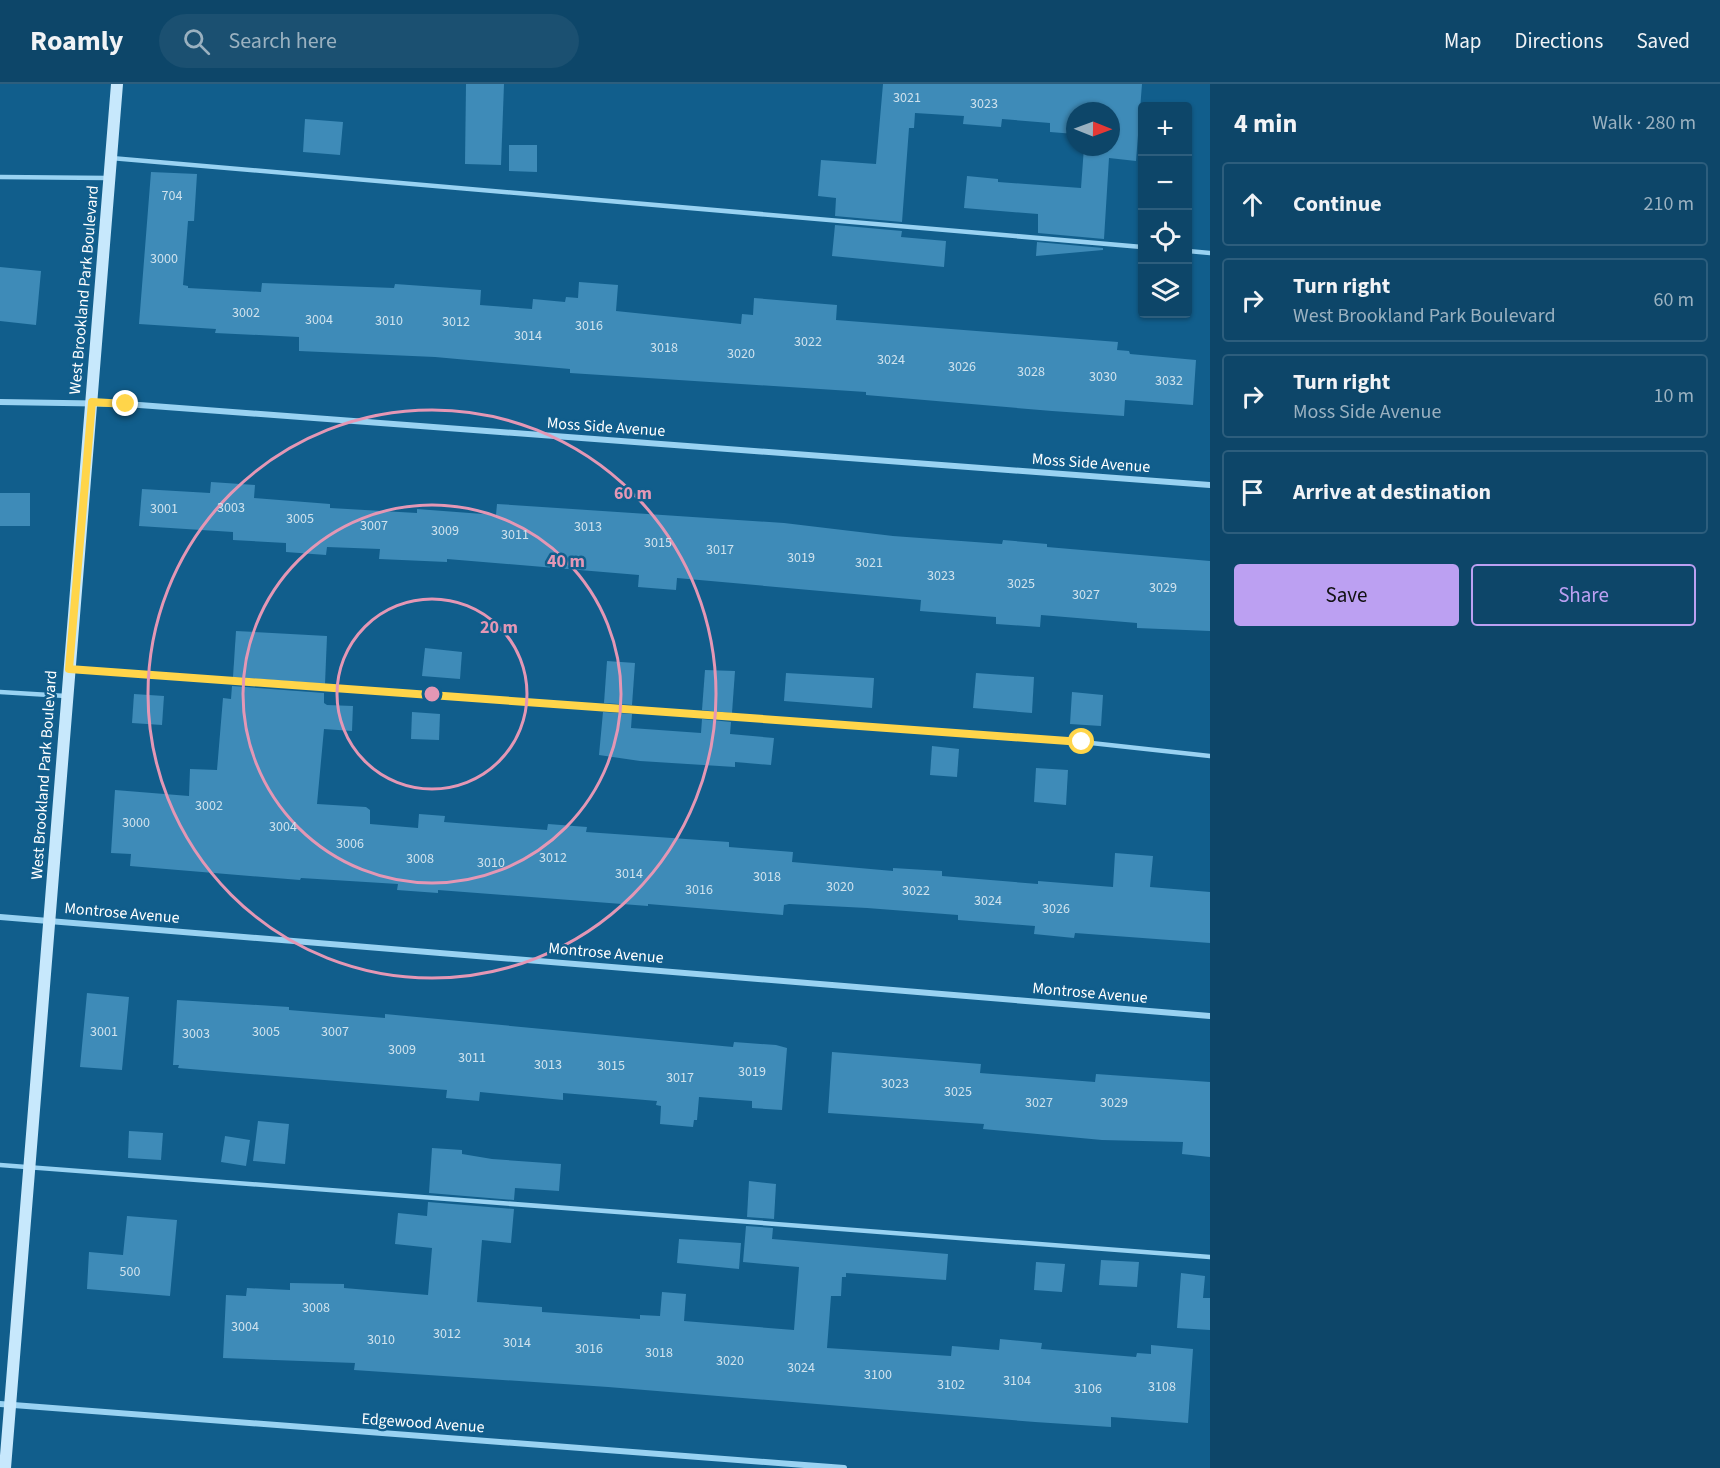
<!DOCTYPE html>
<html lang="en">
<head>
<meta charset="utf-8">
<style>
	:root { --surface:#0d4669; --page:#1b5071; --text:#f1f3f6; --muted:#9ab1c0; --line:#2d5e7d; --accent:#bca0f2 }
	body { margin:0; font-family:"Source Sans 3",sans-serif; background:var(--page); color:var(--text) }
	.controls { position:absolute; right:18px; top:18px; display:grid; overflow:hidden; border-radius:6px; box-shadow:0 2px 4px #0004 }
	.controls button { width:54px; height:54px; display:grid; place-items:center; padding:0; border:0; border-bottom:2px solid var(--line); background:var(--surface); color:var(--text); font:30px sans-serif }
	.compass { position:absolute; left:1066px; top:18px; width:54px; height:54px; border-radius:50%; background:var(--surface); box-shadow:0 2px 4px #0004; rotate:91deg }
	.stop { position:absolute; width:18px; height:18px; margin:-14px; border:4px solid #ffd54a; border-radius:50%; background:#fff }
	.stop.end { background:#ffd54a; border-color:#fff; box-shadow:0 2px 6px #0008 }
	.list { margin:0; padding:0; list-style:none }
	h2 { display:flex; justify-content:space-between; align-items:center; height:78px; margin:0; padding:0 24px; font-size:26px }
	h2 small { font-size:20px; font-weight:400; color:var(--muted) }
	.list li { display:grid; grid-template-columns:39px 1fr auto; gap:18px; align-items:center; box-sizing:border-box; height:84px; margin:0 12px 12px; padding:0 12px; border:2px solid var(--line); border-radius:6px }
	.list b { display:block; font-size:22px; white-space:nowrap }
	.list p { margin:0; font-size:20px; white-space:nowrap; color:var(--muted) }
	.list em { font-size:20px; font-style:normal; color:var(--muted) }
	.actions { display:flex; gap:12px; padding:18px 24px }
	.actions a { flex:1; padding:14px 0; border:2px solid var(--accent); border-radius:6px; text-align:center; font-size:21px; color:var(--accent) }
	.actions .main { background:var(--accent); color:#111 }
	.icon { flex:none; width:33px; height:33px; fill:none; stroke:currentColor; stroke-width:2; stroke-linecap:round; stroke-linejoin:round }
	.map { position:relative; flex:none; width:1210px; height:1384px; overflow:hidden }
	header { display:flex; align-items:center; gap:36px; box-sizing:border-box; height:84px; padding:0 30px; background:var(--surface); border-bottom:2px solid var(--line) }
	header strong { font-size:28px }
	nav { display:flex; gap:33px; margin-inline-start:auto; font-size:21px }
	.search { width:420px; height:54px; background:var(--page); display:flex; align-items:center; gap:15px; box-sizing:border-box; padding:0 21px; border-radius:33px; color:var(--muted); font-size:22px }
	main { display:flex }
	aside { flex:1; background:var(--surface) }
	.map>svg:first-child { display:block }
	.building { fill:#3e8bb8 }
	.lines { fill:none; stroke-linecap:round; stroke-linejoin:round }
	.lane { stroke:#99d2f2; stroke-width:4.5 }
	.street { stroke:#99d2f2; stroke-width:6 }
	.secondary { stroke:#c7e8fc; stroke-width:12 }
	.route { stroke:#ffd54a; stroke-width:8 }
	.ring { fill:none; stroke:#e497b5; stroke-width:3 }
	.labels { text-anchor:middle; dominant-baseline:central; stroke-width:5; stroke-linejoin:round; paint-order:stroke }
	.number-label { font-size:14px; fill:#cfe2ed }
	.street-label { font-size:16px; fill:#fff; stroke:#115e8c }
	.centre { fill:#e497b5; stroke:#115e8c; stroke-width:3 }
	.ring-label { font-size:18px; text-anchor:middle; font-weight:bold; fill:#e497b5; stroke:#115e8c; stroke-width:5; stroke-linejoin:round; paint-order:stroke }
</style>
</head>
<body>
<header>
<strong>Roamly</strong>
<div class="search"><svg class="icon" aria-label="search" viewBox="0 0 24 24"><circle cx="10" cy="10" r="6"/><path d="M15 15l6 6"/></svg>Search here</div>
<nav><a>Map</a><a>Directions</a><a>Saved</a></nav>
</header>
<main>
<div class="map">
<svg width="1210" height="1384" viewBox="0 0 1210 1384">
	<rect width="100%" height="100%" fill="#115e8c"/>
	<g class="building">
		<path d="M466 0H504L501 81 465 80Z"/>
		<path d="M883 0H1142L1136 77 1109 74 1104 155 1038 149V130L964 124 967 92 998 95V98L1081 104 1084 63H1111V27H1075V50L1050 48V39L1002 35 1001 43 963 40 964 32 915 29 914 44H909L902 138 835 132 836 114 818 112 821 76 876 80Z"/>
		<path d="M305 35 343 38 340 71 303 68Z"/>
		<path d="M509 61H537V88L509 87Z"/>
		<path d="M151 88 197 90 194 137H188L183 201 188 202V204L261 208 262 199 394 204 395 200 481 206 480 221 532 225 533 215 565 218 566 213 578 214 579 198 618 201 616 227 741 240 742 230 753 231 754 214 837 221 836 236 1118 258 1117 266 1129 267 1130 270 1196 276 1193 321 1125 316 1124 332 1052 327 866 311V308L570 289V285L435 273 299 267V253L215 249 216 245 139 240Z"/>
		<path d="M835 141 902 147 901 153 946 157 944 183 832 172Z"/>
		<path d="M1037 158 1103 164V166L1036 172Z"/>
		<path d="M0 183 41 187 36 241 0 237Z"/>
		<path d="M211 398 255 401 254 414 330 420V424L417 429V425L496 431 497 420 784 439 893 452 1002 460 1003 456 1047 460V463L1210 477V547L1137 544V539L1041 531 1040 543 996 540V533L920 527 921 516 677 494 676 506 638 503 639 491 447 475V478L379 475 380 465 327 463 326 471 286 468V459L233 456V448L139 442 142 405 210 409Z"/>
		<rect x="0" y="409" width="30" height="33"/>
		<path d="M236 547 327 552 325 600 233 593Z"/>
		<path d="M425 564 462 568 460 595 422 592Z"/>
		<path d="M607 577 635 579 632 621 604 619Z"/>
		<path d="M705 586 735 587 732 629 702 626Z"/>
		<path d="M786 589 874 594 872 624 784 617Z"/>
		<path d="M976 589 1034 593 1032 629 973 624Z"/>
		<path d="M232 602 324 609V619L327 621 353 622 352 647 324 645 317 720 366 723 370 726V740L418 744 419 730 445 732 444 738 547 746 548 740 587 743 586 748 729 758V763L793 768 792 778 893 787V784L942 787V792L1038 800V797L1113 803 1115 769 1153 772 1150 803 1210 808V859L1075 849 1074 854 1034 850 1035 842 958 836V831L867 824 789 820 784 821 783 831 648 820V822L438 806V809L397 806 398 800 301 794 300 796 130 782 131 770 111 769 115 706 189 712 190 685 217 686 223 614 231 615Z"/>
		<path d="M1072 608 1103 611 1101 642 1070 640Z"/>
		<path d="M134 610 164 612 162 641 132 639Z"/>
		<path d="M412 628 440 630 439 656 411 655Z"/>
		<path d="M603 628 632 630 631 644 701 649 702 635 731 638 730 650 774 654 771 681 735 678V683L640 677 599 671Z"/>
		<path d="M932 662 959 665 957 693 930 691Z"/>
		<path d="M1036 684 1068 686 1066 721 1034 718Z"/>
		<path d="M87 909 129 913 122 986 80 983Z"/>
		<path d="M177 916 289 923V926L385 934V930L733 963 734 958 776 961 787 964 782 1026 752 1024V1017L699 1013 697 1036H694L693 1043 660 1040 661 1022 656 1021 657 1017 563 1009V1016L480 1008 479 1017 446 1014 447 1006 178 984 179 981H173Z"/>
		<path d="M832 968 981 980 980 989 1095 998 1096 990 1210 998V1073L1182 1070 1183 1058 1102 1056 983 1045 984 1040 828 1029Z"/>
		<path d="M258 1037 289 1040 285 1080 253 1077Z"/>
		<path d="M129 1047 163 1049 161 1076 128 1074Z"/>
		<path d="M225 1052 250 1056 246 1082 221 1078Z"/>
		<path d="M432 1064 462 1066V1070L492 1075 561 1080 559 1107 515 1104 514 1116 429 1109Z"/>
		<path d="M749 1097 776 1100 774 1135 747 1133Z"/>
		<path d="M428 1118 514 1125 511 1159 482 1156 477 1218 542 1223V1228L640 1235V1231L660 1232 662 1208 686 1210 684 1237 794 1246 799 1183 743 1178 746 1142 773 1144 772 1155 948 1170 946 1196 846 1189V1193H842L841 1212H831L827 1264 951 1272 952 1262 999 1266 1000 1255 1042 1259 1041 1265 1136 1273 1137 1269 1151 1270V1261L1193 1265 1188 1339 1111 1333V1343L1035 1338 608 1303 354 1286 355 1279 223 1274 226 1211 246 1212 247 1204 290 1206V1199L344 1200V1204L428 1211 432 1164 395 1160 398 1129 427 1132Z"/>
		<path d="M127 1132 177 1136 170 1212 87 1205 89 1168 123 1171Z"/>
		<path d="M679 1155 741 1159 739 1185 677 1179Z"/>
		<path d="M1101 1176 1139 1178 1137 1203 1099 1201Z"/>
		<path d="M1036 1178 1065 1180 1062 1208 1034 1206Z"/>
		<path d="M1181 1189 1205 1192 1203 1214H1210V1246L1177 1244Z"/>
	</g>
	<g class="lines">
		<g class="lane">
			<path d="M111 74 1142 163"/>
			<path d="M0 93 108 94"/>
			<path d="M1188 167 1210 169"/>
			<path d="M71 586 1082 658 1210 672"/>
			<path d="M0 608 66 612"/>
			<path d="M0 1081 1210 1173"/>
		</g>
		<g class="street">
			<path d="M0 318 126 320 1210 401"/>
			<path d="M0 833 1210 932"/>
			<path d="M0 1320 844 1384"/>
		</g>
		<path class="secondary" d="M5 1384 117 0"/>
	</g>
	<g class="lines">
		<path class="route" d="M126 320 92 318 69 585 1082 658"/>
	</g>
	<g class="ring">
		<circle cx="432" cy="610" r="95"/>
		<circle cx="432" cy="610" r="189"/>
		<circle cx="432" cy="610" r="284"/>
	</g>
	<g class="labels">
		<g class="number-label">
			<text x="907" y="14">3021</text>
			<text x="984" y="20">3023</text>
			<text x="172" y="112">704</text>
			<text x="164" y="175">3000</text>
			<text x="246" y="229">3002</text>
			<text x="319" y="236">3004</text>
			<text x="389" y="237">3010</text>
			<text x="456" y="238">3012</text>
			<text x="589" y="242">3016</text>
			<text x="528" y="252">3014</text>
			<text x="808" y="258">3022</text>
			<text x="664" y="264">3018</text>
			<text x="741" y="270">3020</text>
			<text x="891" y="276">3024</text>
			<text x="962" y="283">3026</text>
			<text x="1031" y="288">3028</text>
			<text x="1103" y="293">3030</text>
			<text x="1169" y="297">3032</text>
			<text x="231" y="424">3003</text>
			<text x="164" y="425">3001</text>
			<text x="300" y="435">3005</text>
			<text x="374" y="442">3007</text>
			<text x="588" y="443">3013</text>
			<text x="445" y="447">3009</text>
			<text x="515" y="451">3011</text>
			<text x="658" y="459">3015</text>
			<text x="720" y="466">3017</text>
			<text x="801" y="474">3019</text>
			<text x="869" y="479">3021</text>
			<text x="941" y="492">3023</text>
			<text x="1021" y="500">3025</text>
			<text x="1163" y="504">3029</text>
			<text x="1086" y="511">3027</text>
			<text x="209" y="722">3002</text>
			<text x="136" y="739">3000</text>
			<text x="283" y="743">3004</text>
			<text x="350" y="760">3006</text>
			<text x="553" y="774">3012</text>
			<text x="420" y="775">3008</text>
			<text x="491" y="779">3010</text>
			<text x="629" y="790">3014</text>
			<text x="767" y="793">3018</text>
			<text x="840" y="803">3020</text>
			<text x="699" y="806">3016</text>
			<text x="916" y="807">3022</text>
			<text x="988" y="817">3024</text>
			<text x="1056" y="825">3026</text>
			<text x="104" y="948">3001</text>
			<text x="266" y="948">3005</text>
			<text x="335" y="948">3007</text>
			<text x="196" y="950">3003</text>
			<text x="402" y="966">3009</text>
			<text x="472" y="974">3011</text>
			<text x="548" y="981">3013</text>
			<text x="611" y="982">3015</text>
			<text x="752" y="988">3019</text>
			<text x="680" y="994">3017</text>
			<text x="895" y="1000">3023</text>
			<text x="958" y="1008">3025</text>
			<text x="1039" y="1019">3027</text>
			<text x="1114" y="1019">3029</text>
			<text x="130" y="1188">500</text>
			<text x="316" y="1224">3008</text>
			<text x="245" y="1243">3004</text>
			<text x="447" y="1250">3012</text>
			<text x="381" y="1256">3010</text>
			<text x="517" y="1259">3014</text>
			<text x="589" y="1265">3016</text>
			<text x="659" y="1269">3018</text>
			<text x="730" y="1277">3020</text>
			<text x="801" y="1284">3024</text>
			<text x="878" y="1291">3100</text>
			<text x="1017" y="1297">3104</text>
			<text x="951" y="1301">3102</text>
			<text x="1162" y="1303">3108</text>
			<text x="1088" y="1305">3106</text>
		</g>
		<g class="street-label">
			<text transform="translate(84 206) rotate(-85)">West Brookland Park Boulevard</text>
			<text transform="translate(606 343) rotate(4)">Moss Side Avenue</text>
			<text transform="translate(1091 379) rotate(4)">Moss Side Avenue</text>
			<text transform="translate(44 691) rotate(-86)">West Brookland Park Boulevard</text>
			<text transform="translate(122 829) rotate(5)">Montrose Avenue</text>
			<text transform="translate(606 869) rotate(5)">Montrose Avenue</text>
			<text transform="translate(1090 909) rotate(5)">Montrose Avenue</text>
			<text transform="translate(423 1339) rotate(4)">Edgewood Avenue</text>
		</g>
	</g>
	<circle cx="432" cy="610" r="9" class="centre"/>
	<g class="ring-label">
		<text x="633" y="415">60 m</text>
		<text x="566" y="483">40 m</text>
		<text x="499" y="549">20 m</text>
	</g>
</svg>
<div class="controls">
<button>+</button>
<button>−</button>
<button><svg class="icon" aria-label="locate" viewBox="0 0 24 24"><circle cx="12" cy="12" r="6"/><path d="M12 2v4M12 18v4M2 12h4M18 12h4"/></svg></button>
<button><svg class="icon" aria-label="layers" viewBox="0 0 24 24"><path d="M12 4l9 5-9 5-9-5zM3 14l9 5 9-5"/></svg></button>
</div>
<svg class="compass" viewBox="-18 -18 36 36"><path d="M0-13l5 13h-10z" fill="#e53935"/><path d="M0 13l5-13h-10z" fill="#9ab1c0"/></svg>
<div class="stop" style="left:1082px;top:658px"></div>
<div class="stop end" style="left:126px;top:320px"></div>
</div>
<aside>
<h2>4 min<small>Walk · 280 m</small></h2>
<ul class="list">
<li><svg class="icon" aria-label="ahead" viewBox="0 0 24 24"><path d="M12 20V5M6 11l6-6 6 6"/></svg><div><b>Continue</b></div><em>210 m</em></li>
<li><svg class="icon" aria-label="right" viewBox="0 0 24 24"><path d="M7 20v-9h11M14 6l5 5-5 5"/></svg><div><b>Turn right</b><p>West Brookland Park Boulevard</p></div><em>60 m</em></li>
<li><svg class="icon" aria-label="right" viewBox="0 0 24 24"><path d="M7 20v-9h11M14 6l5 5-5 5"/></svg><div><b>Turn right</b><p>Moss Side Avenue</p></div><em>10 m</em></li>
<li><svg class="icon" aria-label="arrive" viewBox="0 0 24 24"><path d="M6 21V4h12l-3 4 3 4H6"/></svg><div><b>Arrive at destination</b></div></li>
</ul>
<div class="actions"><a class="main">Save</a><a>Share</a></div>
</aside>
</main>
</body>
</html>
